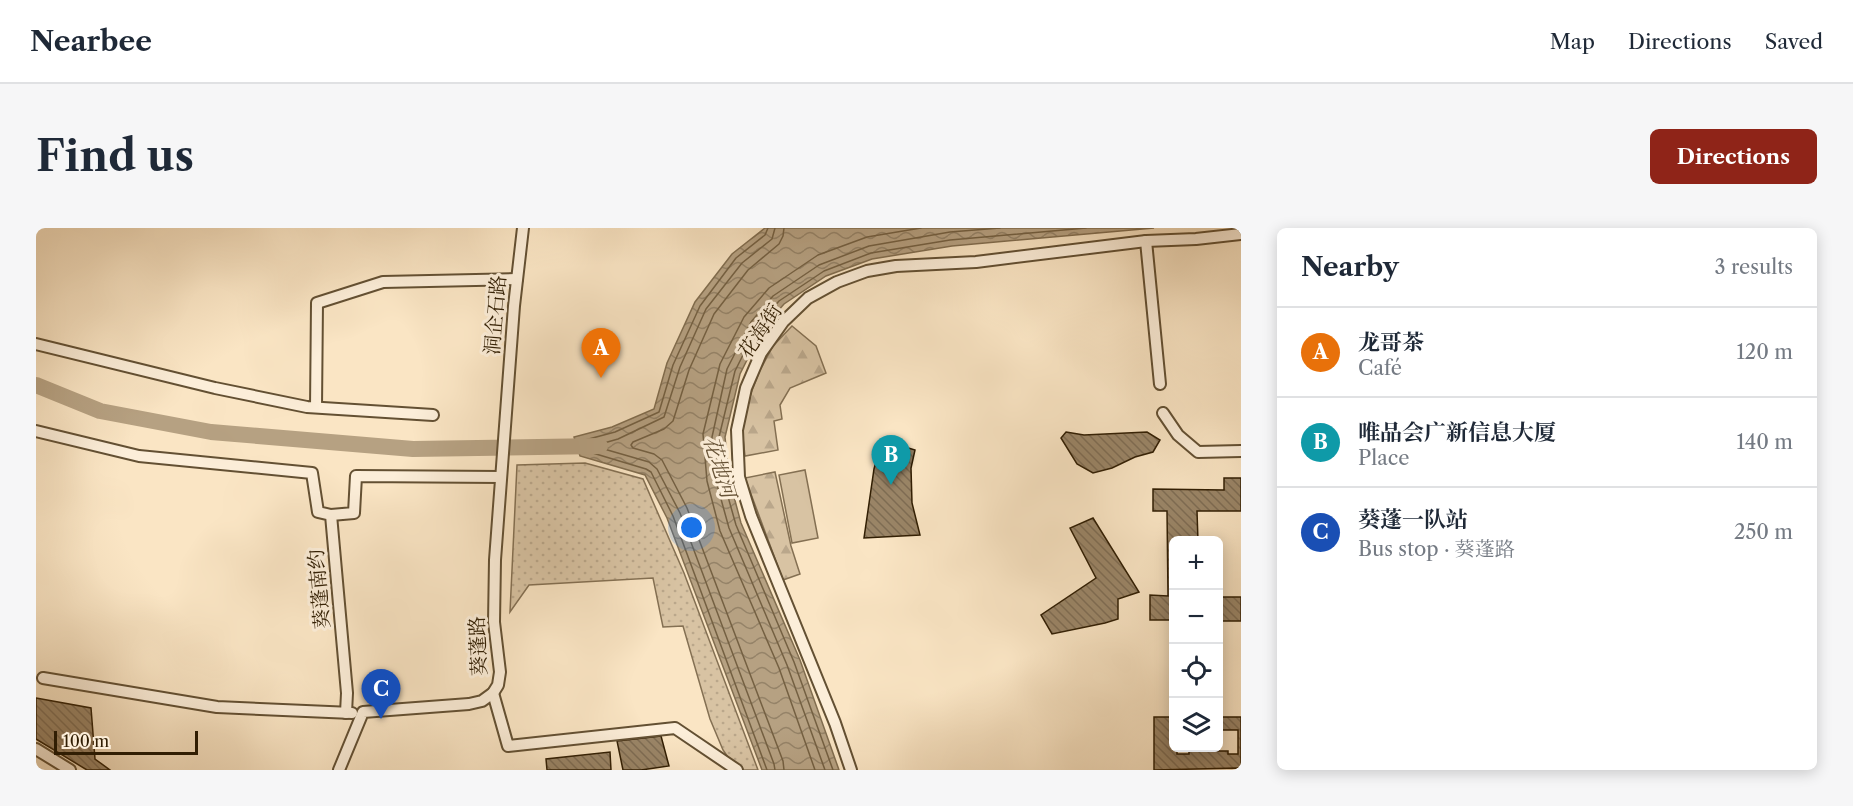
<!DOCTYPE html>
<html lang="en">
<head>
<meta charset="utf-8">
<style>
	:root { --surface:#fff; --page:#f6f6f7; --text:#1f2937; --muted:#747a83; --line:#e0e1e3; --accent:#8f2418 }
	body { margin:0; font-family:"Libre Caslon Text","Noto Serif SC",serif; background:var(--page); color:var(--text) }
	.controls { position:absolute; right:18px; bottom:18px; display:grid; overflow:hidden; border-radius:9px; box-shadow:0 3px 15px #0003 }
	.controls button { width:54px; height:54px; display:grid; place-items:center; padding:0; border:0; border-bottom:2px solid var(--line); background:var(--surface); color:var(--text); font:30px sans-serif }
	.scale { position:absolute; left:18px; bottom:15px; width:144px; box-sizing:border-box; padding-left:6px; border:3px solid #311e03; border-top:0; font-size:16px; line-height:21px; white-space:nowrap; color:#311e03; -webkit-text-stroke:4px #fceed9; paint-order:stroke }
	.you { position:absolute; left:656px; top:300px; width:21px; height:21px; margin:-15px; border:4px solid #fff; border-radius:50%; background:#1a73e8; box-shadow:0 0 0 9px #1a73e833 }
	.badge { display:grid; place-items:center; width:39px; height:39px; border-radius:50%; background:var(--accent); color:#fff; font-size:20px; font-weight:700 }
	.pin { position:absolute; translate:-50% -50px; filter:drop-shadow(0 2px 3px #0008) }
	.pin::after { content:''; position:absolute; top:32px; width:21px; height:18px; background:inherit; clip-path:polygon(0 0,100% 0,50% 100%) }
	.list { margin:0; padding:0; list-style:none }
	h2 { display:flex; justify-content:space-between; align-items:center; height:78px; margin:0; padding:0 24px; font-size:26px }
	h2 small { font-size:20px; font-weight:400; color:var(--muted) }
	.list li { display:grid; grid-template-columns:39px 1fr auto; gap:18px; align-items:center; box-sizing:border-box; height:90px; padding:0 24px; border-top:2px solid var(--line) }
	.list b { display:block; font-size:22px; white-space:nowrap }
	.list p { margin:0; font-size:20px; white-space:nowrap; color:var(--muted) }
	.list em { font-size:20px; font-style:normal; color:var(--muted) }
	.icon { flex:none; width:33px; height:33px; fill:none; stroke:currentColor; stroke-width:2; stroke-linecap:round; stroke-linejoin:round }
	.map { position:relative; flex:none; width:1205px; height:542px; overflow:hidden; border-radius:9px }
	header { display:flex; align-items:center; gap:36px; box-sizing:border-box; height:84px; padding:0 30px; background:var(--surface); border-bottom:2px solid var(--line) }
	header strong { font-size:28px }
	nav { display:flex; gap:33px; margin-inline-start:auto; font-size:21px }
	.intro { display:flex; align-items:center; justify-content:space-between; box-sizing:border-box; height:144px; padding:0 36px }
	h1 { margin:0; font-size:42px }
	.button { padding:15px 27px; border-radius:9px; background:var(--accent); color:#fff; font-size:21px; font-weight:700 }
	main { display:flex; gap:36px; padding:0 36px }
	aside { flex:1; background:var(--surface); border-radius:9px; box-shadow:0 3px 15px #0003 }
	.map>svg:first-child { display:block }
	.forest { fill:url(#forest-firs); stroke:#847053; stroke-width:1.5 }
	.park { fill:url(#park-dots); stroke:#847053; stroke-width:1.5 }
	.garden { fill:#d8c3a3; stroke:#847053; stroke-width:1.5 }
	.water { fill:url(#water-waves); stroke:#816d4f; stroke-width:1.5 }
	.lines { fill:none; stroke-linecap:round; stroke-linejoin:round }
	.shore { stroke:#746042; stroke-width:1.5 }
	.river { stroke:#b6a182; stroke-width:16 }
	.building { fill:url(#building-back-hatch); stroke:#311e03; stroke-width:1.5 }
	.minor-casing { stroke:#635033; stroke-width:14 }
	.minor { stroke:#fceed9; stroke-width:10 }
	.labels { text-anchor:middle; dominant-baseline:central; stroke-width:6; stroke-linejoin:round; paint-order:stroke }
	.street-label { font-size:20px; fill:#311e03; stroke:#fceed9 }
	.water-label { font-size:21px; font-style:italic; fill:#665236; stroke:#fceed9 }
</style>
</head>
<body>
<header>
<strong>Nearbee</strong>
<nav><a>Map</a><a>Directions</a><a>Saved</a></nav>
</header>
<div class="intro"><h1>Find us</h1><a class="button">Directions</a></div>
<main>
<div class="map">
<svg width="1205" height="542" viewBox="0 0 1205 542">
	<defs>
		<pattern id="forest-firs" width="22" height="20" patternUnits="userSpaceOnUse" patternTransform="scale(1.5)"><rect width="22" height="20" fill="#d8c3a3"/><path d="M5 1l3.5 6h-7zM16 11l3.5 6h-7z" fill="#baa78b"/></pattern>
		<pattern id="park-dots" width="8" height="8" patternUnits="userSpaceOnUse" patternTransform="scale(1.5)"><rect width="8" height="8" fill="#d8c3a3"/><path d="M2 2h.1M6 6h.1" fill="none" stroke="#baa78b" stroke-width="1.8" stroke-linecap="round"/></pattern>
		<pattern id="water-waves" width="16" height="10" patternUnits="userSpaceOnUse" patternTransform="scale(1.5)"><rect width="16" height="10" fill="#b6a182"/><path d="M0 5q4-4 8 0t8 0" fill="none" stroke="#958368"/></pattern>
		<pattern id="building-back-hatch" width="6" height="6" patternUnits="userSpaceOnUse" patternTransform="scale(1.5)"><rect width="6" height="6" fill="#9a8567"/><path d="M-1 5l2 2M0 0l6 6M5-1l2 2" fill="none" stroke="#7e6c53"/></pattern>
	</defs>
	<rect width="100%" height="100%" fill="#fae5c4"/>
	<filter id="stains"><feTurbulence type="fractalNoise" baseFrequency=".00333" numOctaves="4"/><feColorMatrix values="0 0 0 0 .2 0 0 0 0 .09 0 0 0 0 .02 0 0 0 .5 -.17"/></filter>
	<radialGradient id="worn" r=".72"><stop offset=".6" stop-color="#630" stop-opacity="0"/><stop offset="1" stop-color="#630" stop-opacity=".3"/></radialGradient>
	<g class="forest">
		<path d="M756 98 780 118 790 145 754 160 744 177 746 191 738 193 742 222 709 228 706 201 715 165 724 142 737 118Z"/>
		<path d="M739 244 755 318 764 346 747 352 709 250Z"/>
	</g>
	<path class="park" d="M549 235 607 251 648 345 722 542H701L687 522 674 491 647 398 627 399 617 350 493 357 474 384 481 237Z"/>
	<path class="garden" d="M769 242 782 310 756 315 743 247Z"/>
	<path class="water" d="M729 0H1118L916 18 836 31 790 48 748 76 727 100 704 146 689 209 693 250 705 295 764 432 803 542H726L631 290 609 247 544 228 538 209 576 199 618 181 631 135 659 74 696 26Z"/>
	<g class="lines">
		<g class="shore">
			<path d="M731 542 637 288 615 244 610 241 550 223 547 215 549 212 579 204 623 184 637 137 664 78 700 30 729 7 732 0"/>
			<path d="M739 542 738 536 644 285 621 241 613 234 568 221 566 218 568 215 582 211 628 189 644 139 670 81 706 35 736 11 739 0"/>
			<path d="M748 542 747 533 651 280 626 232 618 226 597 220 595 217 597 214 628 201 637 193 653 142 678 86 712 42 743 16 747 8 748 0"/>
			<path d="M779 542 743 440 684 303 671 253 667 206 684 136 708 89 733 60 782 27 831 9 885 0"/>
			<path d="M789 542 751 437 693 300 680 253 676 209 691 141 715 94 737 68 783 37 833 18 914 4 964 0"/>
			<path d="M797 542 758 434 700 297 687 251 683 209 699 143 722 97 743 73 788 43 835 25 914 12 1050 0"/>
		</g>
		<path class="river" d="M0 157 64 183 175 204 377 221 564 218"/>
	</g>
	<g class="building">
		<path d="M1030 204 1048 207 1111 204 1124 212 1117 224 1099 229 1076 240 1057 245 1041 236 1025 210Z"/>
		<path d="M846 212 879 222 875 240 876 275 884 307 828 310 838 241Z"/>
		<path d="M1188 250H1205V283H1161L1162 313H1138V392H1114V367L1132 368 1131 283H1117V261L1188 262Z"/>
		<path d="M1057 290 1103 364 1082 371V391L1069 395 1016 406 1005 387 1060 350 1034 300Z"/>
		<rect x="1182" y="369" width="23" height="24"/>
		<path d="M0 470 55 480 59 531 74 542H51L0 511Z"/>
		<path d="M1118 489H1138V520H1141V526H1153V523H1192V526H1202V502H1182V489H1205V542L1202 540 1118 542Z"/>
		<path d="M625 508 633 538 605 542H587L581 513Z"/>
		<path d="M574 524 575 542H511L510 531Z"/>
	</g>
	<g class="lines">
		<g class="minor-casing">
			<g id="minor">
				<path d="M1110 13 1124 156"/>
				<path d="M0 116 179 160 271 179 397 187"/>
				<path d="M280 179 281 75 347 54 481 51"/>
				<path d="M1127 185 1142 207 1162 224 1205 223"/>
				<path d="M0 203 103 228 276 245 282 284 295 287 311 465 310 485"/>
				<path d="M295 287 318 285 320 248 465 249"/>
				<path d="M7 450 181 479 316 485"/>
				<path d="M457 465 472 518 639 500 701 542"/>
				<path d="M0 521 34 542"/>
				<path d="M303 542 327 484 433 476 446 473 457 465 462 457 464 444 458 394 459 332 478 78 487 0"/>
				<path d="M815 542 799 495 715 288 703 249 701 202 710 160 725 125 747 94 772 70 801 54 831 43 860 38 940 34 1110 13 1160 11 1205 6"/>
			</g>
		</g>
		<use href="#minor" class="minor"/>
	</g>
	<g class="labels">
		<g class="street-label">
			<text transform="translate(459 87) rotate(-85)">洞企石路</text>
			<text transform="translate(724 103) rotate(-56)">花海街</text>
			<text transform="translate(283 361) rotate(-95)">葵蓬南约</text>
			<text transform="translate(442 418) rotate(-93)">葵蓬路</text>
		</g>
		<g class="water-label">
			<text transform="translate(684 239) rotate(73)">花地河</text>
		</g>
	</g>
	<rect width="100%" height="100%" filter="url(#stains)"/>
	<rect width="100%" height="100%" fill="url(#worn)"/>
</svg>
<div class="controls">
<button>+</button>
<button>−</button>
<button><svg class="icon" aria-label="locate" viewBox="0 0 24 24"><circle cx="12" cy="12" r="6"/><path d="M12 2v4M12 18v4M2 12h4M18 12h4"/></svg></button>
<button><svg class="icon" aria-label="layers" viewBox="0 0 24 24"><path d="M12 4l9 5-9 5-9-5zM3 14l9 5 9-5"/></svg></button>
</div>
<div class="scale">100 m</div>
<div class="you"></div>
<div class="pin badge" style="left:565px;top:150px;background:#e8710a">A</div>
<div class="pin badge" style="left:855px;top:257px;background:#0f9aa8">B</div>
<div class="pin badge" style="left:345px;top:491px;background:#1a4fb4">C</div>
</div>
<aside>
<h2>Nearby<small>3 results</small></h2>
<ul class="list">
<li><span class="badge" style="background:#e8710a">A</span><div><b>龙哥茶</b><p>Café</p></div><em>120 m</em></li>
<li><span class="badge" style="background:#0f9aa8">B</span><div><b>唯品会广新信息大厦</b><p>Place</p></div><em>140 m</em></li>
<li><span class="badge" style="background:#1a4fb4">C</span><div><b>葵蓬一队站</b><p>Bus stop · 葵蓬路</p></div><em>250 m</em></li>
</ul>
</aside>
</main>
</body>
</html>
